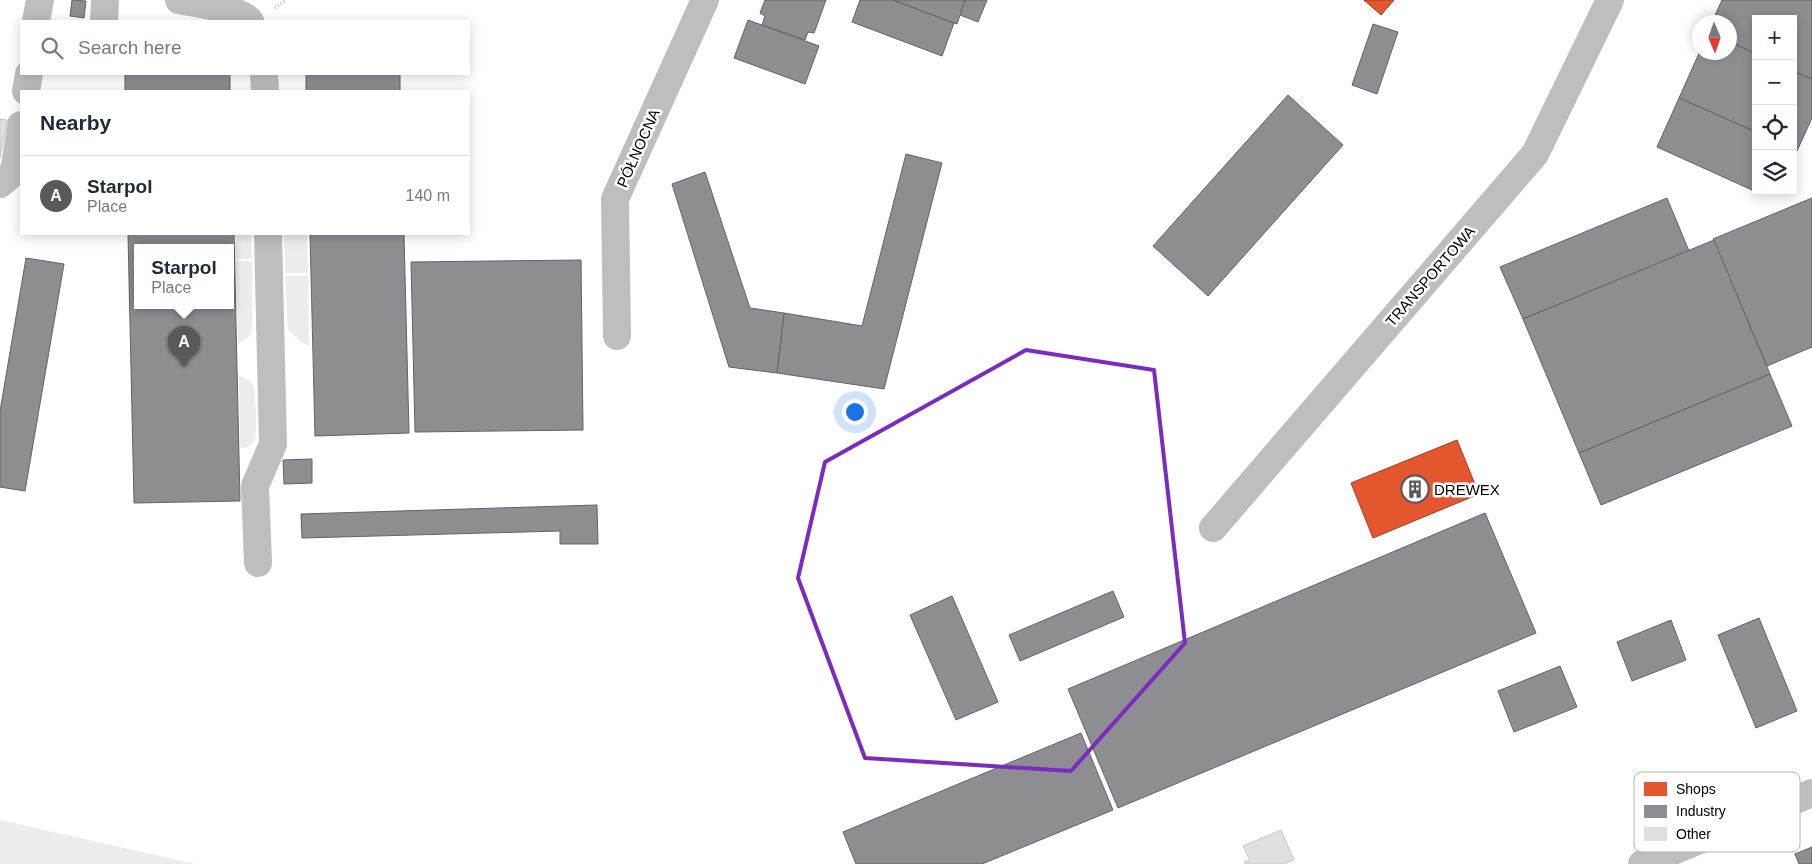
<!DOCTYPE html>
<html lang="en">
<head>
<meta charset="utf-8">
<style>
	:root { --surface:#fff; --page:#f6f6f7; --text:#1f2937; --muted:#747a83; --line:#e0e1e3; --accent:#595959 }
	body { margin:0; font-family:Helvetica,sans-serif; background:var(--page); color:var(--text) }
	.controls { position:absolute; right:15px; top:15px; display:grid; overflow:hidden; border-radius:0px; box-shadow:0 2px 12px #0003 }
	.controls button { width:45px; height:45px; display:grid; place-items:center; padding:0; border:0; border-bottom:1px solid var(--line); background:var(--surface); color:var(--text); font:25px sans-serif }
	.compass { position:absolute; left:1692px; top:15px; width:45px; height:45px; border-radius:50%; background:var(--surface); box-shadow:0 2px 12px #0003; rotate:178deg }
	.you { position:absolute; left:854px; top:411px; width:18px; height:18px; margin:-12px; border:4px solid #fff; border-radius:50%; background:#1a73e8; box-shadow:0 0 0 8px #1a73e833 }
	.badge { display:grid; place-items:center; width:32px; height:32px; border-radius:50%; background:var(--accent); color:#fff; font-size:16px; font-weight:700 }
	.pin { position:absolute; translate:-50% -41px; filter:drop-shadow(0 1px 2px #0008) }
	.pin::after { content:''; position:absolute; top:26px; width:18px; height:15px; background:inherit; clip-path:polygon(0 0,100% 0,50% 100%) }
	.popup { position:absolute; left:134px; top:244px; width:100px; height:65px; box-sizing:border-box; display:grid; place-content:center; border-radius:0px; background:var(--surface); filter:drop-shadow(0 1px 4px #0005); font-size:16px; white-space:nowrap; color:var(--muted) }
	.popup b { font-size:19px; color:var(--text) }
	.popup::after { content:''; position:absolute; left:50%; top:100%; margin-left:-10px; border:10px solid transparent; border-top-color:var(--surface) }
	.list { margin:0; padding:0; list-style:none }
	h2 { display:flex; justify-content:space-between; align-items:center; height:65px; margin:0; padding:0 20px; font-size:21px }
	h2 small { font-size:16px; font-weight:400; color:var(--muted) }
	.list li { display:grid; grid-template-columns:32px 1fr auto; gap:15px; align-items:center; box-sizing:border-box; height:80px; padding:0 20px; border-top:1px solid var(--line) }
	.list b { display:block; font-size:19px; white-space:nowrap }
	.list p { margin:0; font-size:16px; white-space:nowrap; color:var(--muted) }
	.list em { font-size:16px; font-style:normal; color:var(--muted) }
	.icon { flex:none; width:28px; height:28px; fill:none; stroke:currentColor; stroke-width:2; stroke-linecap:round; stroke-linejoin:round }
	.map { position:relative; flex:none; width:1812px; height:864px; overflow:hidden }
	.search { position:absolute; background:var(--surface); box-shadow:0 2px 12px #0003; left:20px; top:20px; width:450px; height:55px; display:flex; align-items:center; gap:12px; box-sizing:border-box; padding:0 18px; border-radius:0px; color:var(--muted); font-size:19px }
	.panel { position:absolute; background:var(--surface); box-shadow:0 2px 12px #0003; left:20px; top:90px; width:450px; height:145px; border-radius:0px }
	.map>svg:first-child { display:block }
	.green { fill:#ececec }
	.shops { fill:#e4572e; stroke:#a03d20 }
	.industry { fill:#8d8d92; stroke:#636366; fill-rule:evenodd }
	.building { fill:#dfdfdf; stroke:#c7c7c7 }
	.lines { fill:none; stroke-linecap:round; stroke-linejoin:round }
	.path { stroke:#b9b9b9; stroke-width:3; stroke-dasharray:1 2.5; stroke-linecap:butt }
	.minor { stroke:#bebebe; stroke-width:28 }
	.marked { fill:none; stroke:#7b2cbf; stroke-width:4; stroke-linejoin:round }
	.labels { text-anchor:middle; dominant-baseline:central; stroke-width:5; stroke-linejoin:round; paint-order:stroke }
	.street-label { font-size:15px; fill:#000; stroke:#fff }
	.poi-label { font-size:15px; fill:#000; stroke:#fff; text-anchor:start }
	.key { fill:#fff; stroke:#b2b2b2; stroke-width:1 }
	.key-label { font-size:14px; fill:#000 }
</style>
</head>
<body>
<div class="map">
<svg width="1812" height="864" viewBox="0 0 1812 864">
	<rect width="100%" height="100%" fill="#fff"/>
	<g class="green">
		<path d="M235 234H251L252 259H236Z"/>
		<path d="M284 234H307L308 273H285Z"/>
		<path d="M236 261H252V330C250 337 245 341 238 343Z"/>
		<path d="M285 276H308L309 346 301 342 288 330Z"/>
		<path d="M239 375 251 381 254 387C255 398 258 434 254 441 251 447 246 448 240 448Z"/>
		<path d="M0 820 195 864H0Z"/>
	</g>
	<g class="shops">
		<path d="M1364 0H1394L1381 15Z"/>
		<path d="M1457 440 1479 494 1373 538 1351 483Z"/>
	</g>
	<g class="industry">
		<path d="M72 0 86 1 84 18 70 16Z"/>
		<path d="M765 0H826L814 33 808 32 805 40 762 25 765 16 760 13Z"/>
		<path d="M860 0H893L954 23 942 56 852 22Z"/>
		<path d="M893 0H965L957 24Z"/>
		<path d="M965 0H987L978 22 960 15Z"/>
		<path d="M1722 0H1812V79L1793 71V19H1756V54L1730 42V22H1712Z"/>
		<path d="M748 20 819 46 805 84 734 58Z"/>
		<path d="M1373 24 1398 32 1377 94 1352 85Z"/>
		<path d="M1730 42 1756 54V132L1679 98 1700 51V52H1730Z"/>
		<path d="M1793 71 1812 79V118L1797 151 1793 149Z"/>
		<rect x="125" y="74" width="105" height="17"/>
		<rect x="306" y="74" width="94" height="17"/>
		<path d="M1288 95 1343 145 1208 296 1153 246Z"/>
		<path d="M1679 98 1756 132V181L1752 190 1657 147Z"/>
		<path d="M906 154 942 163 884 389 777 373 784 313 862 326Z"/>
		<path d="M705 172 750 308 784 313 777 373 729 367 672 184Z"/>
		<path d="M1667 198 1689 251 1523 319 1500 267Z"/>
		<path d="M1812 198V347L1767 366 1713 239Z"/>
		<path d="M128 234H234L240 501 134 503ZM138 248H230V306H138Z"/>
		<path d="M310 234H404L409 433 315 436Z"/>
		<path d="M1714 240 1770 374 1579 453 1523 319Z"/>
		<path d="M26 258 64 264 25 491 0 487V411Z"/>
		<path d="M581 260 583 430 415 432 411 262Z"/>
		<path d="M1770 374 1792 426 1601 505 1579 453Z"/>
		<path d="M312 459V483L284 484 283 460Z"/>
		<path d="M597 505 598 544H560V531L302 538 301 514Z"/>
		<path d="M1485 513 1536 633 1118 808 1068 689Z"/>
		<path d="M1113 591 1124 617 1020 661 1009 635Z"/>
		<path d="M952 596 998 702 956 720 910 615Z"/>
		<path d="M1759 618 1797 711 1756 728 1718 635Z"/>
		<path d="M1671 620 1686 660 1632 681 1617 642Z"/>
		<path d="M1560 666 1577 707 1514 732 1498 691Z"/>
		<path d="M1081 733 1113 810 982 864H856L843 832Z"/>
		<path d="M1812 847V864H1799L1795 854Z"/>
	</g>
	<g class="building">
		<path d="M0 119 7 120 0 158Z"/>
		<path d="M1281 830 1294 860 1283 864H1245L1244 862 1250 860 1243 846Z"/>
	</g>
	<g class="lines">
		<path class="path" d="M275 8 286 0"/>
		<g class="minor">
			<path d="M179 0C194 3 244 10 250 21"/>
			<path d="M36 21 40 0"/>
			<path d="M104 21 105 0"/>
			<path d="M264 74 265 91"/>
			<path d="M26 91 29 74"/>
			<path d="M0 184 14 172 21 125"/>
			<path d="M617 336 615 199 705 0"/>
			<path d="M1213 528 1535 154 1610 0"/>
			<path d="M258 563 255 486 273 444 268 234"/>
			<path d="M1642 864 1812 793"/>
		</g>
	</g>
	<path class="marked" d="M1026 350 1154 370 1185 643 1071 771 865 758 798 578 825 462Z"/>
	<defs>
		<g id="building-ring" transform="scale(1.4375)"><circle r="9.5" fill="#fff" stroke="#595959" stroke-width="1.5"/><path d="M-4-6H4V6H1V3H-1V6H-4ZM-2.5-4.3h1.7v1.8h-1.7ZM.8-4.3h1.7v1.8H.8ZM-2.5-1h1.7V.8h-1.7ZM.8-1h1.7V.8H.8Z" fill="#595959"/></g>
	</defs>
	<g fill-rule="evenodd">
		<use href="#building-ring" x="1415" y="489"/>
	</g>
	<g class="labels">
		<g class="street-label">
			<text transform="translate(638 148) rotate(-66)">PÓŁNOCNA</text>
			<text transform="translate(1430 276) rotate(-49)">TRANSPORTOWA</text>
		</g>
		<g class="poi-label">
			<text x="1434" y="489">DREWEX</text>
		</g>
	</g>
	<rect x="1634" y="772" width="166" height="80" rx="8" class="key"/>
	<rect x="1644" y="782" width="23" height="14" fill="#e4572e"/>
	<rect x="1644" y="805" width="23" height="13" fill="#8d8d92"/>
	<rect x="1644" y="827" width="23" height="14" fill="#dfdfdf"/>
	<g class="key-label">
		<text x="1676" y="794">Shops</text>
		<text x="1676" y="816">Industry</text>
		<text x="1676" y="839">Other</text>
	</g>
</svg>
<div class="controls">
<button>+</button>
<button>−</button>
<button><svg class="icon" aria-label="locate" viewBox="0 0 24 24"><circle cx="12" cy="12" r="6"/><path d="M12 2v4M12 18v4M2 12h4M18 12h4"/></svg></button>
<button><svg class="icon" aria-label="layers" viewBox="0 0 24 24"><path d="M12 4l9 5-9 5-9-5zM3 14l9 5 9-5"/></svg></button>
</div>
<svg class="compass" viewBox="-18 -18 36 36"><path d="M0-13l5 13h-10z" fill="#e53935"/><path d="M0 13l5-13h-10z" fill="#747a83"/></svg>
<div class="you"></div>
<div class="pin badge" style="left:184px;top:367px">A</div>
<div class="popup"><b>Starpol</b>Place</div>
<div class="search"><svg class="icon" aria-label="search" viewBox="0 0 24 24"><circle cx="10" cy="10" r="6"/><path d="M15 15l6 6"/></svg>Search here</div>
<section class="panel">
<h2>Nearby<small></small></h2>
<ul class="list">
<li><span class="badge">A</span><div><b>Starpol</b><p>Place</p></div><em>140 m</em></li>
</ul>
</section>
</div>
</body>
</html>
